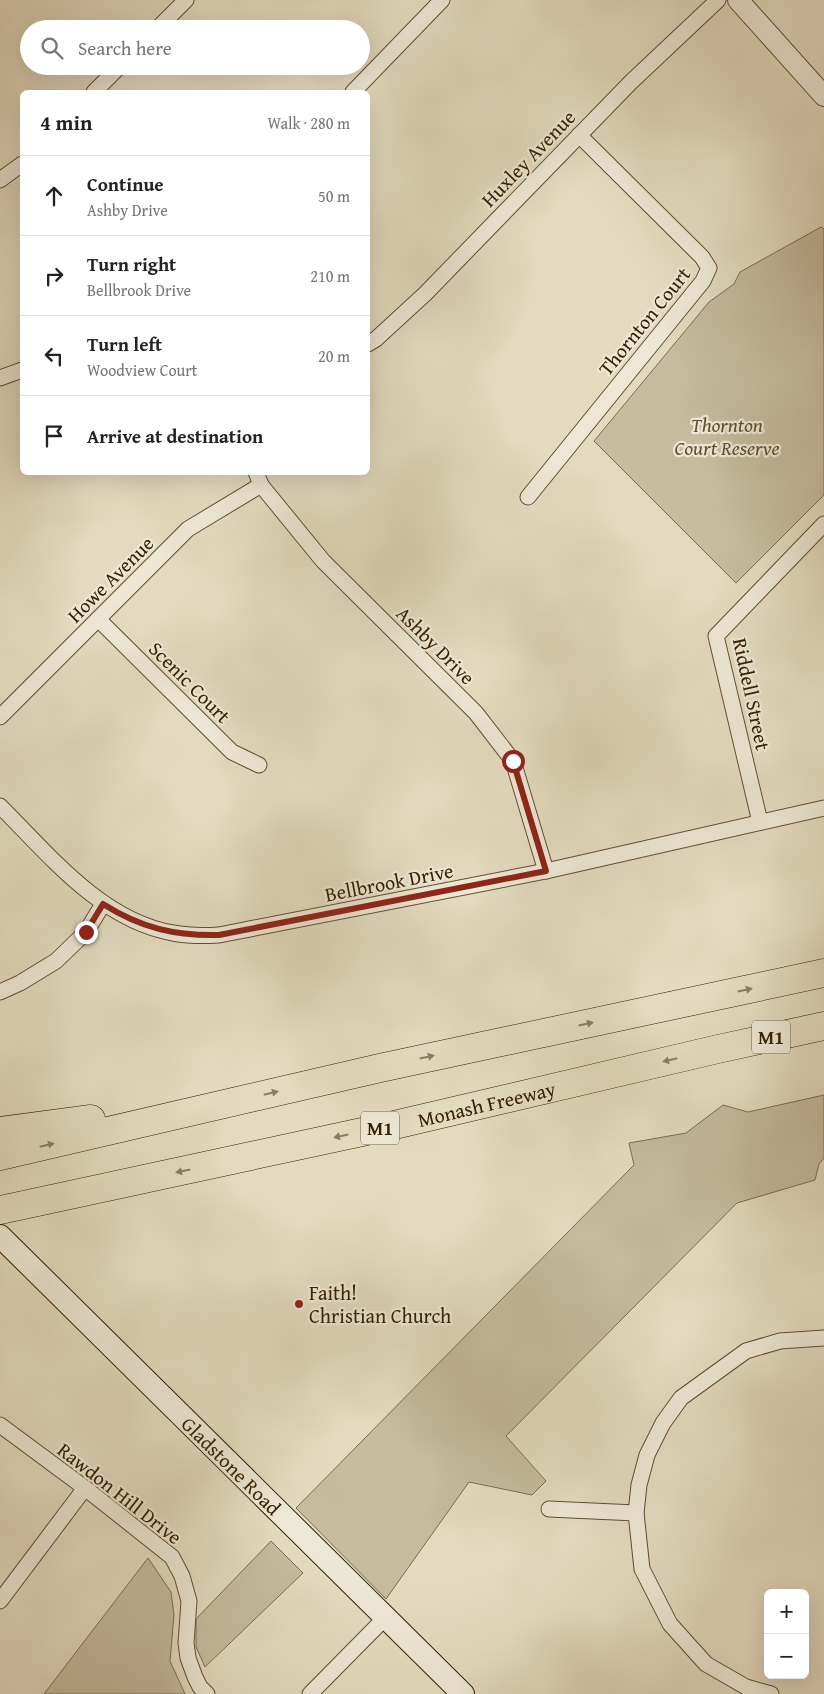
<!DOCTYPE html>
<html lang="en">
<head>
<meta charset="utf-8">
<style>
	:root { --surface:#fff; --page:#f2f2f2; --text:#222; --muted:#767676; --line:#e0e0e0 }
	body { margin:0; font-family:"Gentium Book Plus",serif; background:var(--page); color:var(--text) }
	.controls { position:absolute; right:15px; bottom:15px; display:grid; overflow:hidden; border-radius:8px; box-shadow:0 5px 20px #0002 }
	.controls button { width:45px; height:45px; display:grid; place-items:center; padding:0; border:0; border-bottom:1px solid var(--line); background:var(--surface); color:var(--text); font:25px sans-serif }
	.stop { position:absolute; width:15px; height:15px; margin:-11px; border:4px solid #8f2418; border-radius:50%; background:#fff }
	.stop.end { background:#8f2418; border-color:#fff; box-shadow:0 1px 5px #0008 }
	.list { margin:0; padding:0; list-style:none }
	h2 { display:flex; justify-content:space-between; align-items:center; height:65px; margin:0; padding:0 20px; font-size:21px }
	h2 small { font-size:16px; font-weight:400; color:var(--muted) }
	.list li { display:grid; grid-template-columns:32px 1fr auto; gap:15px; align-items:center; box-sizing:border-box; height:80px; padding:0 20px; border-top:1px solid var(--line) }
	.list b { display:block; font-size:19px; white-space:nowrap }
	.list p { margin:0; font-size:16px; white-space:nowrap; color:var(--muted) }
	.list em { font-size:16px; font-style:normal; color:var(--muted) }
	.icon { flex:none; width:28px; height:28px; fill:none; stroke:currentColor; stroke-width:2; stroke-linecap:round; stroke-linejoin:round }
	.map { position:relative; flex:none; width:824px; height:1694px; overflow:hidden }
	.search { position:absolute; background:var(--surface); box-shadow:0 5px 20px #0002; left:20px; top:20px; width:350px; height:55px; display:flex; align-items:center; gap:12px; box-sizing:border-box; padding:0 18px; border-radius:28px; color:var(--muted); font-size:19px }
	.panel { position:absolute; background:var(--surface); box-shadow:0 5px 20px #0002; left:20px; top:90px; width:350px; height:385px; border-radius:8px }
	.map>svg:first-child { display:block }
	.green { fill:#c5bb9f; stroke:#7d6d50 }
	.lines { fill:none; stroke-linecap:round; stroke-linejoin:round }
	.minor-casing { stroke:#604e30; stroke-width:17 }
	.tertiary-casing { stroke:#604e30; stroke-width:22 }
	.secondary-casing { stroke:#351f00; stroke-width:24 }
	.motorway-casing { stroke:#351f00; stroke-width:29 }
	.minor { stroke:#ede8d6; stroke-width:15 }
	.tertiary { stroke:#ede8d6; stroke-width:20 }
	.secondary { stroke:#ede8d6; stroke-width:22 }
	.motorway { stroke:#e3dbc0; stroke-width:28 }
	.oneway { fill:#8c7d60 }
	.route { stroke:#8f2418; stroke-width:6 }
	.poi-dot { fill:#8f2418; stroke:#ede8d6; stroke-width:2 }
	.labels { text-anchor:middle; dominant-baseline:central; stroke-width:4.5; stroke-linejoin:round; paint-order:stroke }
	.shield { fill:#ede8d6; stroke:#6c5b40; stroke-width:1 }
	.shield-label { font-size:19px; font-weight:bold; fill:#351f00 }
	.street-label { font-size:20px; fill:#351f00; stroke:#ede8d6 }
	.park-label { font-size:20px; font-style:italic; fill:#604e30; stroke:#ede8d6 }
	.poi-label { font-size:20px; fill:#351f00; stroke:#ede8d6; text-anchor:start }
</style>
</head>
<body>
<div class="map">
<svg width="824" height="1694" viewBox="0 0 824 1694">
	<rect width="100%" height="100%" fill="#e3dbc0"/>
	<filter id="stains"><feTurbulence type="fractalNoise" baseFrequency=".004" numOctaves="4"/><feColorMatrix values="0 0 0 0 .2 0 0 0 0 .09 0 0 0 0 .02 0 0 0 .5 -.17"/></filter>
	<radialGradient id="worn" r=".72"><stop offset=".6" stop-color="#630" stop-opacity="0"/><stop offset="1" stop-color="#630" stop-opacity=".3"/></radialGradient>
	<g class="green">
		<path d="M821 227 824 229V495L736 583 594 441 709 302 734 284 740 272Z"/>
		<path d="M824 1095V1158L819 1164 815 1180 737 1203 506 1436 546 1481 532 1495 469 1482 386 1599 296 1508 634 1165 629 1143 686 1133 723 1105 748 1112Z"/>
		<path d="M271 1541 303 1573 205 1667 196 1647V1619Z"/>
		<path d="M148 1558 171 1592 174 1615 170 1661 185 1694H44Z"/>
	</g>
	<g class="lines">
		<g class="minor-casing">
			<g id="minor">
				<path d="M157 29 186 0"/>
				<path d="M94 92 120 66"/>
				<path d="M353 92 442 0"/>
				<path d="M0 180 22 164"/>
				<path d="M368 344 376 339 425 294 631 82 718 0"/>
				<path d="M0 378 22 370"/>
				<path d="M256 472 261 485 323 561 476 713 513 761 546 871"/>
				<path d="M528 497 703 281 709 268 702 257 579 135"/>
				<path d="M98 619 232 752 259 765"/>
				<path d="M0 717 188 529 261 485"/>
				<path d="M0 806C49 855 102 921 173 933 189 936 204 936 219 935L546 871 824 808"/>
				<path d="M760 822 716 636 824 524"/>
				<path d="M0 992 20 983 56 961 86 932 103 904"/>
				<path d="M0 1425 85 1488 172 1557 182 1576 189 1601 186 1643 188 1658 195 1677 200 1687 207 1694"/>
				<path d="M549 1509 636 1513"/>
				<path d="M0 1601 85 1488"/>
				<path d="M310 1694 386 1617"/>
				<path d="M771 1694 746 1687 706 1664 670 1624 642 1569 636 1513 639 1485 647 1455 663 1423 681 1398 746 1351 780 1341 824 1338"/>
			</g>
		</g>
		<g class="tertiary-casing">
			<path id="tertiary" d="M738 0 824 96"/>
		</g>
		<g class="secondary-casing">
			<g id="secondary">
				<path id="s1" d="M0 1236 463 1694"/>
			</g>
		</g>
		<g class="motorway-casing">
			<g id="motorway">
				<path d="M0 1131 91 1119"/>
				<path d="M0 1156 380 1068 824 973"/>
				<path id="s2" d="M0 1210 390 1126 718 1049 824 1026"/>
			</g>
		</g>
		<use href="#minor" class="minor"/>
		<use href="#tertiary" class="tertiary"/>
		<use href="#secondary" class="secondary"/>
		<use href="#motorway" class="motorway"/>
	</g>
	<defs><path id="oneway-solid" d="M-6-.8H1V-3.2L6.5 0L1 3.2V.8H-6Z" transform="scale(1.25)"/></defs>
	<g class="oneway">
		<use href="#oneway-solid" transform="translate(745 990) rotate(-12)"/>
		<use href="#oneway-solid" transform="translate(586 1024) rotate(-12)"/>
		<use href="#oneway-solid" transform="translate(427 1057) rotate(-12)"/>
		<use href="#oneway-solid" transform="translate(670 1060) rotate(167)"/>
		<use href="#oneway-solid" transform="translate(271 1093) rotate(-13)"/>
		<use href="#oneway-solid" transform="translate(341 1136) rotate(168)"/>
		<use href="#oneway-solid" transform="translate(47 1145) rotate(-13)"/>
		<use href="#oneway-solid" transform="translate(183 1171) rotate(168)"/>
	</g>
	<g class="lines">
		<path class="route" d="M86 932 103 904C141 928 175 936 219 935L546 871 513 761"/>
	</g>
	<circle class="poi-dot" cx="299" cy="1304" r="5"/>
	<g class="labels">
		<g class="shield">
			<rect x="752" y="1020.5" width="38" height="33" rx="4"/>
			<rect x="361" y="1111.5" width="38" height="33" rx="4"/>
		</g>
		<g class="shield-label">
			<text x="771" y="1037">M1</text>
			<text x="380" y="1128">M1</text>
		</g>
		<g class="street-label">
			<text transform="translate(528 158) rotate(-46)">Huxley Avenue</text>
			<text transform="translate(644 321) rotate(-51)">Thornton Court</text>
			<text transform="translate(110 579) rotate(-45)">Howe Avenue</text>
			<text transform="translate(436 645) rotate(45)">Ashby Drive</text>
			<text transform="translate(190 682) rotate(45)">Scenic Court</text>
			<text transform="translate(752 694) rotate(78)">Riddell Street</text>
			<text transform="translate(389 882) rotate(-11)">Bellbrook Drive</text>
			<text stroke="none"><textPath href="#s2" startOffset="498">Monash Freeway</textPath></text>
			<text stroke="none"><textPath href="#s1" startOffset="326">Gladstone Road</textPath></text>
			<text transform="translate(120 1493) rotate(38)">Rawdon Hill Drive</text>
		</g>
		<g class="park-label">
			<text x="727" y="424">Thornton<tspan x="727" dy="23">Court Reserve</tspan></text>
		</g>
		<g class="poi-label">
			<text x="309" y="1292">Faith!<tspan x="309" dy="23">Christian Church</tspan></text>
		</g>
	</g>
	<rect width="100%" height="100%" filter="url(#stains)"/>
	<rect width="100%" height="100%" fill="url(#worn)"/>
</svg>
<div class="controls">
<button>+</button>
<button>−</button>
</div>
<div class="stop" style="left:513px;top:761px"></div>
<div class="stop end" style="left:86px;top:932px"></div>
<div class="search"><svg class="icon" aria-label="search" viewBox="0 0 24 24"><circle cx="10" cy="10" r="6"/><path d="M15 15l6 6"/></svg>Search here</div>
<section class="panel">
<h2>4 min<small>Walk · 280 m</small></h2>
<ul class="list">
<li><svg class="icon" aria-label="ahead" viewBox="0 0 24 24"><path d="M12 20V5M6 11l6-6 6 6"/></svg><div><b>Continue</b><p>Ashby Drive</p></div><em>50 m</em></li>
<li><svg class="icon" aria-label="right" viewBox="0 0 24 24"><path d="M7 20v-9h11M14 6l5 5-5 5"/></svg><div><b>Turn right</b><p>Bellbrook Drive</p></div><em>210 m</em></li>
<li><svg class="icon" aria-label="left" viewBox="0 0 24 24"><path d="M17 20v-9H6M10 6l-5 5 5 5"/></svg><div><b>Turn left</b><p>Woodview Court</p></div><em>20 m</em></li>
<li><svg class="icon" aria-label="arrive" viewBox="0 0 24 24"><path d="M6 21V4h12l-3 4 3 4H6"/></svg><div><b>Arrive at destination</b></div></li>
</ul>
</section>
</div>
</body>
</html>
